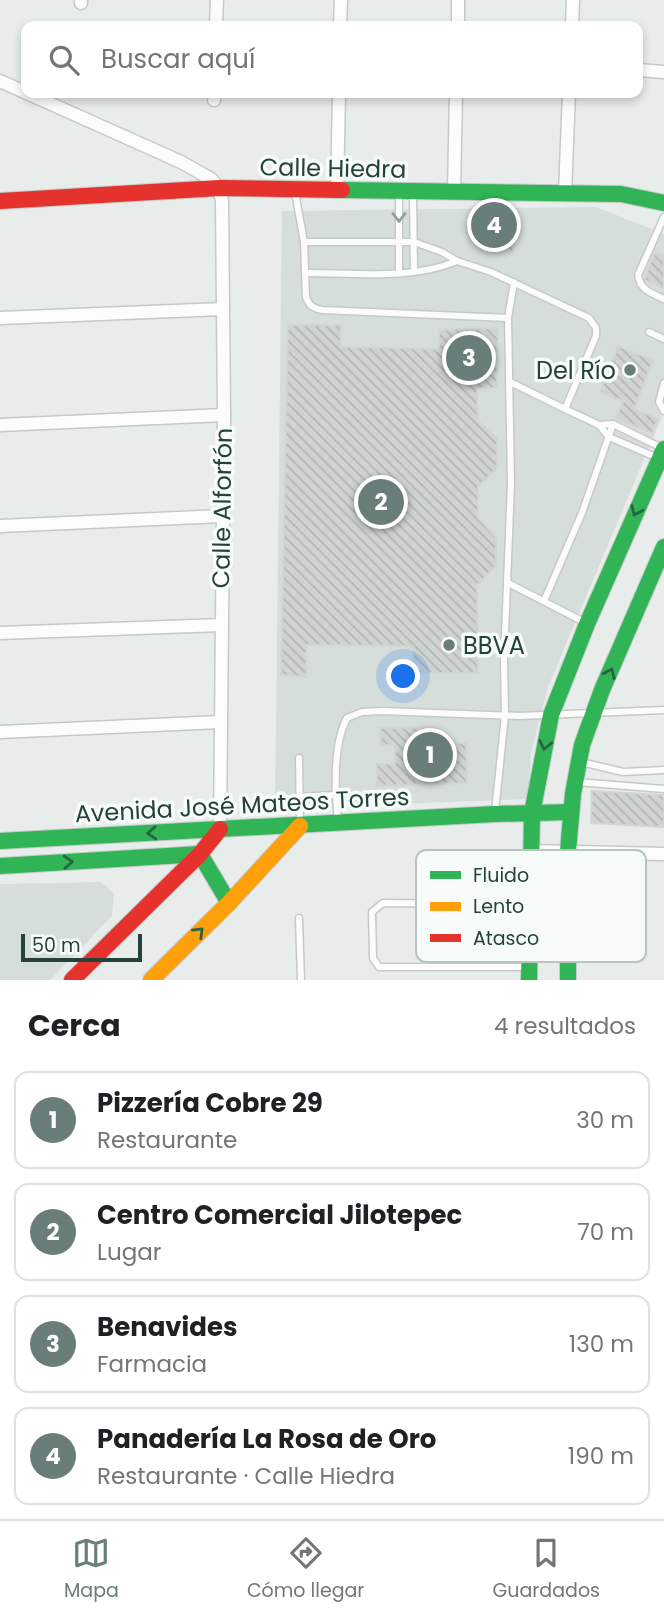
<!DOCTYPE html>
<html lang="es">
<head>
<meta charset="utf-8">
<style>
	:root { --surface:#fff; --page:#f2f2f2; --text:#202124; --muted:#757577; --line:#e0e0e0; --accent:#697e78 }
	body { margin:0; font-family:Poppins,sans-serif; background:var(--page); color:var(--text) }
	.scale { position:absolute; left:21px; bottom:18px; width:121px; box-sizing:border-box; padding-left:7px; border:4px solid #24423a; border-top:0; font-size:19px; line-height:24px; white-space:nowrap; color:#24423a; -webkit-text-stroke:5px #f7fbf9; paint-order:stroke }
	.you { position:absolute; left:404px; top:677px; width:24px; height:24px; margin:-18px; border:5px solid #fff; border-radius:50%; background:#1a73e8; box-shadow:0 0 0 10px #1a73e833 }
	.badge { display:grid; place-items:center; width:46px; height:46px; border-radius:50%; background:var(--accent); color:#fff; font-size:23px; font-weight:700 }
	.pin { position:absolute; translate:-50% -50%; border:4px solid #fff; box-shadow:0 2px 7px #0006 }
	.list { margin:0; padding:0; list-style:none }
	h2 { display:flex; justify-content:space-between; align-items:center; height:91px; margin:0; padding:0 28px; font-size:30px }
	h2 small { font-size:23px; font-weight:400; color:var(--muted) }
	.list li { display:grid; grid-template-columns:46px 1fr auto; gap:21px; align-items:center; box-sizing:border-box; height:98px; margin:0 14px 14px; padding:0 14px; border:2px solid var(--line); border-radius:14px }
	.list b { display:block; font-size:26px; white-space:nowrap }
	.list p { margin:0; font-size:23px; white-space:nowrap; color:var(--muted) }
	.list em { font-size:23px; font-style:normal; color:var(--muted) }
	.icon { flex:none; width:38px; height:38px; fill:none; stroke:currentColor; stroke-width:2; stroke-linecap:round; stroke-linejoin:round }
	.map { position:relative; flex:none; width:664px; height:980px; overflow:hidden }
	.search { position:absolute; background:var(--surface); box-shadow:0 4px 10px #0003; left:21px; right:21px; top:21px; height:77px; display:flex; align-items:center; gap:18px; box-sizing:border-box; padding:0 24px; border-radius:14px; color:var(--muted); font-size:26px }
	.sheet { height:539px; background:var(--surface) }
	nav { display:flex; justify-content:space-around; align-items:center; box-sizing:border-box; height:98px; border-top:2px solid var(--line); background:var(--surface); font-size:19px; color:var(--muted) }
	nav a { display:grid; justify-items:center; gap:4px }
	nav .on { color:var(--accent) }
	.map>svg:first-child { display:block }
	.built { fill:#d6dedb }
	.building { fill:url(#building-back-hatch); stroke:#d1d6d4; stroke-width:2 }
	.lines { fill:none; stroke-linecap:round; stroke-linejoin:round }
	.lane-casing { stroke:#c5cac8; stroke-width:9 }
	.street-casing { stroke:#c5cac8; stroke-width:15 }
	.fast-casing { stroke:#c3cbc8; stroke-width:18 }
	.slow-casing { stroke:#c3cbc8; stroke-width:18 }
	.jam-casing { stroke:#c3cbc8; stroke-width:18 }
	.lane { stroke:#fcfcfc; stroke-width:6 }
	.street { stroke:#fcfcfc; stroke-width:12 }
	.fast { stroke:#30b455; stroke-width:16 }
	.slow { stroke:#ff9f0a; stroke-width:16 }
	.jam { stroke:#e5322d; stroke-width:16 }
	.oneway { stroke:#909f9b }
	.oneway2 { stroke:#286442 }
	.poi-dot { fill:#697e78; stroke:#f7fbf9; stroke-width:2.5 }
	.labels { text-anchor:middle; dominant-baseline:central; stroke-width:7; stroke-linejoin:round; paint-order:stroke }
	.street-label { font-size:24px; fill:#24423a; stroke:#f7fbf9 }
	.poi-label { font-size:24px; fill:#24423a; stroke:#f7fbf9; text-anchor:end }
	.key { fill:#f7fbf9; stroke:#b8c4c0; stroke-width:2 }
	.key-label { font-size:19px; fill:#24423a }
</style>
</head>
<body>
<div class="map">
<svg width="664" height="980" viewBox="0 0 664 980">
	<defs>
		<pattern id="building-back-hatch" width="6" height="6" patternUnits="userSpaceOnUse" patternTransform="scale(1.75)"><rect width="6" height="6" fill="#cfd4d2"/><path d="M-1 5l2 2M0 0l6 6M5-1l2 2" fill="none" stroke="#b2b7b5"/></pattern>
	</defs>
	<rect width="100%" height="100%" fill="#e8edeb"/>
	<g class="built">
		<path d="M596 207 664 234V412L548 687 531 753 528 799 275 808 282 211Z"/>
		<path d="M101 882 114 894 112 916 50 980H0V884Z"/>
	</g>
	<g class="building">
		<path d="M515 212 513 255 474 236V213Z"/>
		<path d="M655 252 664 255V288L644 280Z"/>
		<path d="M288 325H341L340 347 439 349V330L498 328 497 388H477L478 421 497 439V468L478 487V518L496 537V566L477 585 478 673H413V646L306 645V677L281 675Z"/>
		<path d="M618 346 653 360 634 409 658 419 652 433 616 418 623 401 600 392Z"/>
		<path d="M437 727V737H446V743H466L467 783 377 786V764H395V745H381L380 728Z"/>
		<path d="M592 791 664 795V827L591 823Z"/>
	</g>
	<g class="lines">
		<g class="lane-casing">
			<g id="lane">
				<path d="M295 192 304 242 306 297C309 306 313 308 322 310L508 318"/>
				<path d="M399 194V272"/>
				<path d="M413 194 414 272"/>
				<path d="M664 217 638 275C640 290 651 293 664 299"/>
				<path d="M304 242H414L442 252 457 261 491 272 589 318 596 328V336L565 409 510 382"/>
				<path d="M306 273C353 273 413 280 457 261"/>
				<path d="M649 332 664 339"/>
				<path d="M664 383 659 402 664 411"/>
				<path d="M565 409 599 425 609 437 658 458"/>
				<path d="M599 425 613 424 662 448"/>
				<path d="M508 583 586 623"/>
				<path d="M544 601 582 513 613 424"/>
				<path d="M299 758 300 822"/>
				<path d="M581 762 623 772 664 770"/>
				<path d="M577 782 664 789"/>
				<path d="M299 797 335 795"/>
				<path d="M495 812 505 715 504 659 511 484 508 318 514 282"/>
				<path d="M338 820C335 791 333 744 347 718L362 712 382 711 519 716 664 710"/>
				<path d="M299 918 301 980"/>
				<path d="M527 942 496 938 491 935 484 909 477 904 383 903 372 912 373 958 379 967H528"/>
			</g>
		</g>
		<g class="street-casing">
			<g id="street">
				<path d="M81 3V0"/>
				<path d="M216 26 217 0"/>
				<path d="M340 26 341 0"/>
				<path d="M458 26V0"/>
				<path d="M572 26 573 0"/>
				<path d="M638 70 664 72"/>
				<path d="M0 81 181 162 211 179 219 188 222 201 224 415 220 829"/>
				<path d="M214 100 215 93"/>
				<path d="M337 190 339 93"/>
				<path d="M454 191 456 93"/>
				<path d="M565 193 569 93"/>
				<path d="M0 318 223 309"/>
				<path d="M0 425 224 415"/>
				<path d="M0 526 222 516"/>
				<path d="M0 633 221 625"/>
				<path d="M0 732 220 722"/>
				<path d="M531 851 664 854"/>
			</g>
		</g>
		<g class="fast-casing">
			<g id="fast">
				<path d="M342 190 621 194 664 203"/>
				<path d="M0 841 495 814 571 812"/>
				<path d="M200 854 229 903"/>
				<path d="M0 866 200 854"/>
				<path d="M529 980 532 813 551 715 587 624 664 449"/>
				<path d="M568 980V851L573 794 582 745 602 690 664 547"/>
			</g>
		</g>
		<g class="slow-casing">
			<path id="slow" d="M151 980 229 903 300 826"/>
		</g>
		<g class="jam-casing">
			<g id="jam">
				<path d="M0 201 219 188 342 190"/>
				<path d="M72 980 200 854 220 829"/>
			</g>
		</g>
		<use href="#lane" class="lane"/>
		<use href="#street" class="street"/>
		<use href="#fast" class="fast"/>
		<use href="#slow" class="slow"/>
		<use href="#jam" class="jam"/>
	</g>
	<defs><path id="oneway-chevron" d="M-2-3.5L2.5 0L-2 3.5" fill="none" stroke-width="1.6" stroke-linecap="round" stroke-linejoin="round" transform="scale(1.75)"/></defs>
	<use class="oneway" href="#oneway-chevron" transform="translate(399 217) rotate(90)"/>
	<g class="oneway2">
		<use href="#oneway-chevron" transform="translate(636 511) rotate(114)"/>
		<use href="#oneway-chevron" transform="translate(610 673) rotate(-66)"/>
		<use href="#oneway-chevron" transform="translate(545 745) rotate(101)"/>
		<use href="#oneway-chevron" transform="translate(152 833) rotate(177)"/>
		<use href="#oneway-chevron" transform="translate(68 862) rotate(-3)"/>
		<use href="#oneway-chevron" transform="translate(199 932) rotate(-44)"/>
	</g>
	<g class="poi-dot">
		<circle cx="630" cy="370" r="7"/>
		<circle cx="449" cy="645" r="7"/>
	</g>
	<g class="labels">
		<g class="street-label">
			<text transform="translate(333 168) rotate(1)">Calle Hiedra</text>
			<text transform="translate(222 508) rotate(-89)">Calle Alforfón</text>
			<text transform="translate(242 805) rotate(-3)">Avenida José Mateos Torres</text>
		</g>
		<g class="poi-label">
			<text x="616" y="370">Del Río</text>
			<text x="463" y="645" text-anchor="start">BBVA</text>
		</g>
	</g>
	<rect x="416" y="850" width="230" height="112" rx="10" class="key"/>
	<rect x="430" y="871" width="31" height="8" fill="#30b455"/>
	<rect x="430" y="902" width="31" height="9" fill="#ff9f0a"/>
	<rect x="430" y="934" width="31" height="8" fill="#e5322d"/>
	<g class="key-label">
		<text x="473" y="882">Fluido</text>
		<text x="473" y="913">Lento</text>
		<text x="473" y="945">Atasco</text>
	</g>
</svg>
<div class="scale">50 m</div>
<div class="you"></div>
<div class="pin badge" style="left:430px;top:755px">1</div>
<div class="pin badge" style="left:381px;top:502px">2</div>
<div class="pin badge" style="left:469px;top:358px">3</div>
<div class="pin badge" style="left:494px;top:225px">4</div>
<div class="search"><svg class="icon" aria-label="search" viewBox="0 0 24 24"><circle cx="10" cy="10" r="6"/><path d="M15 15l6 6"/></svg>Buscar aquí</div>
</div>
<section class="sheet">
<h2>Cerca<small>4 resultados</small></h2>
<ul class="list">
<li><span class="badge">1</span><div><b>Pizzería Cobre 29</b><p>Restaurante</p></div><em>30 m</em></li>
<li><span class="badge">2</span><div><b>Centro Comercial Jilotepec</b><p>Lugar</p></div><em>70 m</em></li>
<li><span class="badge">3</span><div><b>Benavides</b><p>Farmacia</p></div><em>130 m</em></li>
<li><span class="badge">4</span><div><b>Panadería La Rosa de Oro</b><p>Restaurante · Calle Hiedra</p></div><em>190 m</em></li>
</ul>
</section>
<nav>
<a class="on"><svg class="icon" aria-label="map" viewBox="0 0 24 24"><path d="M3 6l6-2 6 2 6-2v14l-6 2-6-2-6 2zM9 4v14M15 6v14"/></svg>Mapa</a>
<a><svg class="icon" aria-label="directions" viewBox="0 0 24 24"><path d="M12 3l9 9-9 9-9-9zM9 14v-3h6M13 9l2 2-2 2"/></svg>Cómo llegar</a>
<a><svg class="icon" aria-label="saved" viewBox="0 0 24 24"><path d="M7 4h10v16l-5-4-5 4z"/></svg>Guardados</a>
</nav>
</body>
</html>
